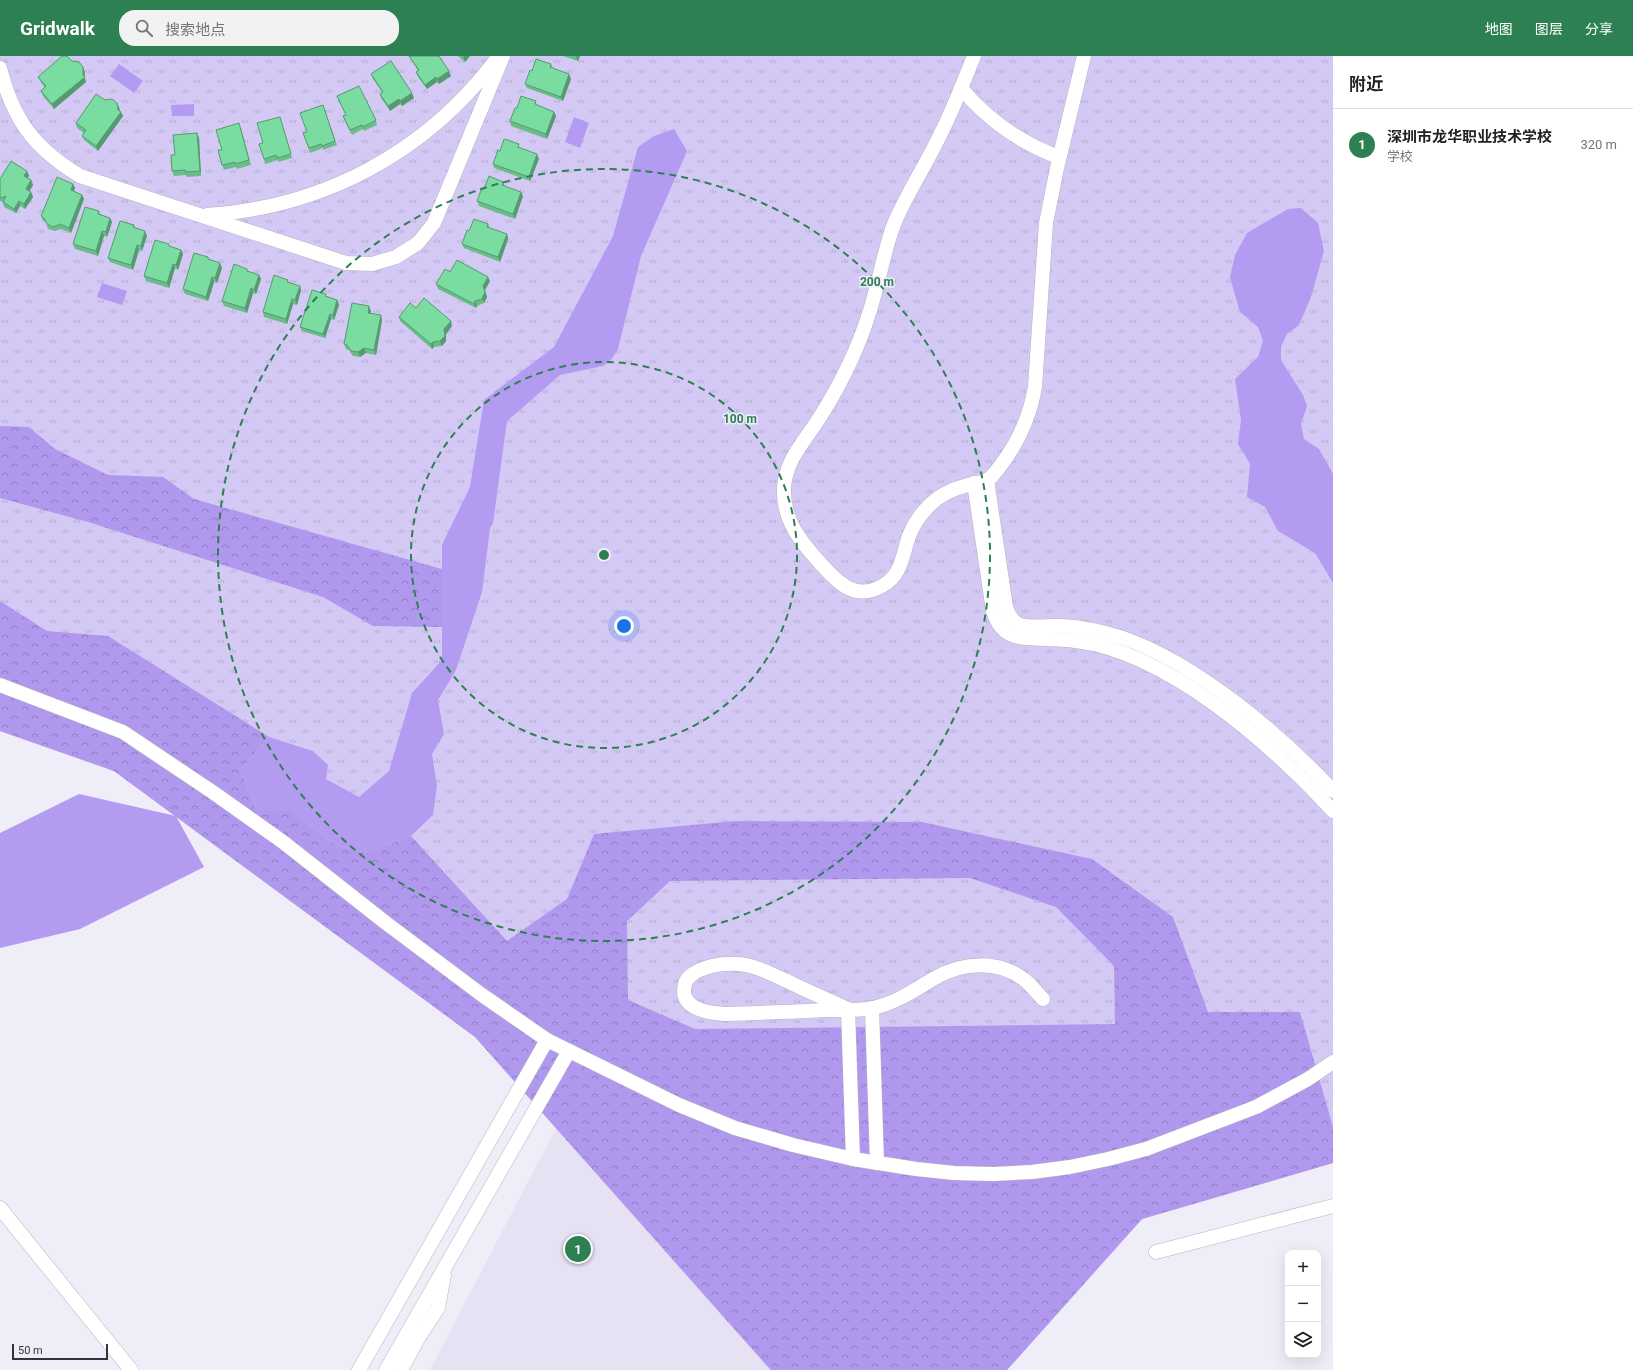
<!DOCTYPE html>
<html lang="zh">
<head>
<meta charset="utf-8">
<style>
	:root { --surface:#fff; --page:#f2f2f2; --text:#202124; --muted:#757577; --line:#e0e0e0; --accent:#2c8052 }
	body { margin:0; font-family:Roboto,"Noto Sans SC",sans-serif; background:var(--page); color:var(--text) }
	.controls { position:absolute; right:12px; bottom:12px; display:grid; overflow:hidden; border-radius:8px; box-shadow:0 4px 16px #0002 }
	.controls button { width:36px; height:36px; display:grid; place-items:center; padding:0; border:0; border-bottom:1px solid var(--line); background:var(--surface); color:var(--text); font:20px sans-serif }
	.scale { position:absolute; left:12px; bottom:10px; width:96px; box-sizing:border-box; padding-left:4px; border:2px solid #343337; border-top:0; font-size:11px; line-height:14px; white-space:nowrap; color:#343337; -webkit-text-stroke:3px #efedf8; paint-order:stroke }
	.you { position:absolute; left:624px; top:570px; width:14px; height:14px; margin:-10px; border:3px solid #fff; border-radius:50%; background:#1a73e8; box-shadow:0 0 0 6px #1a73e833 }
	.badge { display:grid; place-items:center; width:26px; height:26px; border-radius:50%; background:var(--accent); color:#fff; font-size:13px; font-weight:700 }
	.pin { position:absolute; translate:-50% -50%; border:2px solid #fff; box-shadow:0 1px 4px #0006 }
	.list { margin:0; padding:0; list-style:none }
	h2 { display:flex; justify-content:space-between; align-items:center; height:52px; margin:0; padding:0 16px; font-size:17px }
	h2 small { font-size:13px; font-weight:400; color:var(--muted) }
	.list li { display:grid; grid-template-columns:26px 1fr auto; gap:12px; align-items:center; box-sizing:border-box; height:72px; padding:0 16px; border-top:1px solid var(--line) }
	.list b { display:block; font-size:15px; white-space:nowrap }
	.list p { margin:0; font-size:13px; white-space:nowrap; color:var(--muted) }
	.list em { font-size:13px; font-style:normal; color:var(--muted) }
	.icon { flex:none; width:22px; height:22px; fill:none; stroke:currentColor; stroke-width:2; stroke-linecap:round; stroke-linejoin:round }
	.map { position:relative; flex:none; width:1333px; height:1314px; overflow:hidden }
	header { display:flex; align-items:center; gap:24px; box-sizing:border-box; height:56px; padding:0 20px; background:var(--accent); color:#fff }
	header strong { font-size:19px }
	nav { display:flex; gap:22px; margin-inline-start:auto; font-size:14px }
	.search { width:280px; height:36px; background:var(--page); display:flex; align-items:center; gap:10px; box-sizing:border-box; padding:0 14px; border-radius:16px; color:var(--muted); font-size:15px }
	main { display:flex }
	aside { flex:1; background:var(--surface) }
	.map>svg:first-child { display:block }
	.built { fill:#e6e2f4 }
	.grass { fill:url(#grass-tufts) }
	.forest { fill:url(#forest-crowns); fill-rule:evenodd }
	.water { fill:#b49bf2 }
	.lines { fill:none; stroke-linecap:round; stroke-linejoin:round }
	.minor-casing { stroke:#b7b4be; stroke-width:15 }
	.minor { stroke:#fff; stroke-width:14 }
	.wall { fill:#6abd8b }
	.shaded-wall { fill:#569a71 }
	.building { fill:#7bdca2; stroke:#569a71 }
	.ring { fill:none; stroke:#2c8052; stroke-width:2; stroke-dasharray:7 5 }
	.centre { fill:#2c8052; stroke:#efedf8; stroke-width:2 }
	.ring-label { font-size:12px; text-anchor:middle; font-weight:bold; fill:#2c8052; stroke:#efedf8; stroke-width:3; stroke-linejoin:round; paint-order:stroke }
</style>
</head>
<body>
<header>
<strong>Gridwalk</strong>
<div class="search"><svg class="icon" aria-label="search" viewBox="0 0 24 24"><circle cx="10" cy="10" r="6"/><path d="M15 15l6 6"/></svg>搜索地点</div>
<nav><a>地图</a><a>图层</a><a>分享</a></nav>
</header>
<main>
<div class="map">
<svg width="1333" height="1314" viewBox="0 0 1333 1314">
	<defs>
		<pattern id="grass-tufts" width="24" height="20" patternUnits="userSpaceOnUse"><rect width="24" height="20" fill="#d3c9f4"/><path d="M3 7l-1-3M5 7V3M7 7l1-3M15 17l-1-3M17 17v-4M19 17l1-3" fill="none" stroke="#b6add2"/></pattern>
		<pattern id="forest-crowns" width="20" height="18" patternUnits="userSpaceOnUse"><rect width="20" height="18" fill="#b198ef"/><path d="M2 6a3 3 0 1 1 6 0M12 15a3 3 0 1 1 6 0" fill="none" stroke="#917dc2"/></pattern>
	</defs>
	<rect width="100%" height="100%" fill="#efedf8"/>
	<path class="built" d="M556 1072 770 1314H430Z"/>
	<path class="grass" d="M0 0H1333V1107L1142 1163 1007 1314H770L475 981 114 715 0 675Z"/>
	<g class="forest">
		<path d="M0 370 29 371 55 393 108 419 163 421 194 443 442 513V571L373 570 323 541 88 466 0 442Z"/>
		<path d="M0 545 47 575 108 580 269 681 240 714 257 755H292L335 789 367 797 411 780 507 885 567 843 594 778 736 765 922 766 1092 803 1173 861 1208 956H1300L1333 1071V1107L1142 1163 1007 1314H771L475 981 114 715 0 675ZM970 822 1056 851 1114 910 1115 968 695 973 628 944 627 865 670 825Z"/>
	</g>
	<g class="water">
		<path d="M119 8 143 25 134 37 110 20Z"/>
		<path d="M194 48V60H172L171 49Z"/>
		<path d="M574 61 589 67 580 92 565 86Z"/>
		<path d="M674 73 687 95 641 200 618 293 611 304 603 310 560 319 507 365 493 467 490 472 482 536 456 614 438 644 444 678 432 698 437 730 433 759 411 780 367 797 335 789 292 755H257L240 714 269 681 313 695 328 709 326 723 359 741 389 715 412 637 442 604V489L470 431 484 344 554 291 613 180 638 91 654 80Z"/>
		<path d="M1301 152 1318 167 1324 195 1311 241 1299 269 1287 278 1281 291V304L1303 339 1307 350 1301 368 1304 383 1319 393 1333 418V527L1315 497 1278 475 1265 451 1247 441 1250 408 1238 388 1241 364 1235 323 1258 301 1263 285 1258 271 1240 256 1230 221 1235 199 1247 177 1288 153Z"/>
		<path d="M102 227 127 235 122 249 97 241Z"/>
		<path d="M79 738 176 760 204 811 80 873 0 892V777Z"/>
	</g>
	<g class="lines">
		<g class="minor-casing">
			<g id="minor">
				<path d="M974 0C963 27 953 54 940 79 926 109 907 137 894 168 886 189 882 211 876 233 870 257 862 280 852 302 843 322 832 342 820 361 805 385 785 404 784 433 783 465 801 486 821 508 838 527 855 545 882 530 902 519 902 500 909 480 913 470 918 461 926 453 936 441 952 433 968 429 974 428 980 427 986 425 992 422 997 414 1001 409 1019 385 1030 360 1035 331L1046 167 1057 112 1084 0"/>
				<path d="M0 12C13 64 34 92 80 120L346 207 372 208 396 201 418 187 434 167 503 0"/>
				<path d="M961 32C988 64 1020 87 1059 101"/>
				<path d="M207 159C324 151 425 97 496 4"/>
				<path d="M987 424 1006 551C1008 558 1011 564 1018 568 1028 573 1051 569 1063 570 1083 571 1104 576 1123 582 1196 607 1281 679 1333 735"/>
				<path d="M974 427 993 555C1002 584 1020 582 1046 583 1056 583 1066 584 1076 585 1168 596 1272 689 1333 755"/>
				<path d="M0 629 123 676 214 737 283 786 386 867 482 939 547 984 679 1049 735 1072 793 1089 853 1103 916 1113 954 1117 993 1118 1032 1116 1070 1111 1108 1103 1146 1093 1256 1051 1308 1023 1333 1006"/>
				<path d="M872 952 877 1107"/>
				<path d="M853 1103 848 953C828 944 807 935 787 925 771 918 755 909 738 908 722 907 701 910 689 921 685 925 684 930 684 935 684 954 710 957 725 958 758 957 791 956 825 954 840 954 858 955 873 952 896 947 913 935 933 923 961 906 999 903 1026 925 1032 930 1037 937 1043 943"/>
				<path d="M0 1152 131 1314"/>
				<path d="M1156 1196 1333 1150"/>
				<path d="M359 1314 547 984"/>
				<path d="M386 1314 569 995"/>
				<path d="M401 1314 419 1281 438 1252 444 1219"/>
			</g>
		</g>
		<use href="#minor" class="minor"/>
	</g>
	<g class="wall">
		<path d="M409 0H439L451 20 439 28 437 26 427 33 418 21 416 16 418 15Z"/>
		<path d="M458 0H470L465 6Z"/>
		<path d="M563 0H580L578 5Z"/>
		<path d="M72 5 85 16V21L86 26 54 53 43 40 41 35 45 32 40 25 38 21Z"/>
		<path d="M551 8 553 12 571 23 563 45 527 32 525 28 532 15Z"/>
		<path d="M371 18 414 42 402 50 400 48 390 55 381 42 380 38 382 36 373 23Z"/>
		<path d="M337 40 376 64 377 69 364 75 363 73 352 79 345 65 343 60 346 59Z"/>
		<path d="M105 44 119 51 120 55 123 60 98 95 84 84 82 80 84 77 77 72 76 67Z"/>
		<path d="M323 49 337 89 323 94V92L310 97 303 77 307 76Z"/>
		<path d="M537 50 554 56 556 60 547 83 511 70 510 65 517 52Z"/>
		<path d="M280 61 292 102 278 106V104L265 108 264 103 263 87Z"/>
		<path d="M241 72 251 109 237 113 236 111 224 114 222 109V94Z"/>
		<path d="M197 77 199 82 201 120 187 121 186 119 174 120 172 115 175 99Z"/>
		<path d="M520 92 539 103 530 125 494 112 493 108 500 95Z"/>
		<path d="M27 115 29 120 27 122 31 124 33 129 29 135 31 136 33 141 25 153 20 150 16 157 4 151 3 146 0 145V123Z"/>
		<path d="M503 126 505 130 523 140 515 163 479 150 477 145 484 133Z"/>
		<path d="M73 128 75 132 74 135 82 139 84 143 71 177 61 173 55 175 48 173 46 166 43 165 41 160Z"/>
		<path d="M99 155 100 158 110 162 112 166 107 181 104 180 98 200 75 193 73 188Z"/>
		<path d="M488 168 490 172 507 178 508 183 500 206 464 192 462 188 469 175Z"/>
		<path d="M134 169 135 172 147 180 142 195 139 194 133 214 110 206 108 202Z"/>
		<path d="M170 190 181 194 183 198 178 214 175 212 169 232 146 225 144 220Z"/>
		<path d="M208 201 209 204 222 212 217 227 214 226 208 245 185 238 183 233Z"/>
		<path d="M248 215 259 219 261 223 256 238 253 237 247 257 224 250 222 245Z"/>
		<path d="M450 216 490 225 485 234 487 241 484 247 477 250 476 252 438 233 436 228Z"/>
		<path d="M289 226 301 234 297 249 293 248 287 268 264 261 263 256Z"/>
		<path d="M327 241 337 244 339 249 334 264 331 263 325 282 302 275 300 271Z"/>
		<path d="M416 252 452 270 446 278V285L442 290 434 291 432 293 400 265 399 261Z"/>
		<path d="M371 255 370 257 382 264 376 299 366 297 360 301 353 300 349 294 346 293 344 288Z"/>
	</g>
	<g class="shaded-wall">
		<path d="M464 0H470L465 6 463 1Z"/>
		<path d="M576 0H580L578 5 576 1Z"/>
		<path d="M83 11 85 16 84 21 86 26 54 53 52 48 83 19Z"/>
		<path d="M449 15 451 20 439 28 437 23Z"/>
		<path d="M569 18 571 23 563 45 561 41Z"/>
		<path d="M436 21 437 26 427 33 425 29Z"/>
		<path d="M412 37 414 42 402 50 400 45Z"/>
		<path d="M399 43 400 48 390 55 388 50Z"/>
		<path d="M117 47 119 51 120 57 121 56 123 60 98 95 96 90 118 54Z"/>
		<path d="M554 56 556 60 547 83 546 78Z"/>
		<path d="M197 77 199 82 201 120 200 115Z"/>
		<path d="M537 98 539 103 530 125 529 121Z"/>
		<path d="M27 115 29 120 26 125 24 120Z"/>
		<path d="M31 124 33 129 28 138 26 133Z"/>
		<path d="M73 128 75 132 72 139 71 134Z"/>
		<path d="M31 136 33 141 25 153 24 148Z"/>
		<path d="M521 136 523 140 515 163 513 158Z"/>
		<path d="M82 139 84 143 71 177 69 172Z"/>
		<path d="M19 145 20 150 16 157 14 153Z"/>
		<path d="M110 162 112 166 107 181 106 176Z"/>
		<path d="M102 175 104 180 98 200 96 195Z"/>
		<path d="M145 175 147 180 142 195 141 190Z"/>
		<path d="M507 178 508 183 500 206 498 201Z"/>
		<path d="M137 189 139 194 133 214 131 209Z"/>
		<path d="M181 194 183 198 178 214 176 209Z"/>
		<path d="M220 207 222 212 217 227 215 222Z"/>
		<path d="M173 208 175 212 169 232 167 227Z"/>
		<path d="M259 219 261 223 256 238 254 234Z"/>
		<path d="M212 221 214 226 208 245 206 241Z"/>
		<path d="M488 221 490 225 485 234 487 241 484 247 482 243 483 230Z"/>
		<path d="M300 230 301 234 297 249 295 244Z"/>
		<path d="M251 232 253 237 247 257 245 252Z"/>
		<path d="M292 243 293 248 287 268 286 263Z"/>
		<path d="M337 244 339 249 334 264 333 259Z"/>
		<path d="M475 245 477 250 476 252 474 248Z"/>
		<path d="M369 250 371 255 370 261 368 257Z"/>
		<path d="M330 258 331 263 325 282 323 278Z"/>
		<path d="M381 259 382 264 376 299 374 294Z"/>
		<path d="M451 265 452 270 446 278V285L442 290 440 285 444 273Z"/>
		<path d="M433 286 434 291 432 293 431 288Z"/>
		<path d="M364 292 366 297 360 301 358 296Z"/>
	</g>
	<g class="building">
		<path d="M62 0H67L72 5 79 6 83 11V19L85 21 52 48 41 35 46 30 38 21Z"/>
		<path d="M409 0H439L449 15 437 23 436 21 425 29 416 16 419 14Z"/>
		<path d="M536 3 551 8 550 11 569 18 561 41 525 28 530 14 532 15Z"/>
		<path d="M391 5 412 37 400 45 399 43 388 50 380 38 383 36 371 18Z"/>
		<path d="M359 30 376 64 363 71 362 69 350 74 343 60 346 59 337 40Z"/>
		<path d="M96 38 105 44 112 43 117 47 118 54 121 56 96 90 82 80 86 74 76 67Z"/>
		<path d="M521 40 536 45 535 48 554 56 546 78 510 65 515 52H517Z"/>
		<path d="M323 49 335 85 322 90 321 88 309 92 303 77 307 76 300 57Z"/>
		<path d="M280 61 291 98 277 102 276 99 264 103 259 88 263 87 257 67Z"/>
		<path d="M239 67 249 104 235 108V106L222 109 218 94H222L216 74Z"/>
		<path d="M197 77 200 115 185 116V114L172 115 171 99H175L173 79Z"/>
		<path d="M504 83 519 88 518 91 537 98 529 121 493 108 498 94 500 95Z"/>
		<path d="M11 105 27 115 24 120 31 124 26 133 31 136 24 148 19 145 14 153 3 146 6 140 1 142 0 141V123Z"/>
		<path d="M489 120 503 126 502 129 521 136 513 158 477 145 482 132 484 133Z"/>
		<path d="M57 121 73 128 71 134 82 139 69 172 60 168 53 171 47 168 44 162 41 160Z"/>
		<path d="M85 151 99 155 98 158 110 162 106 176 102 175 96 195 73 188Z"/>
		<path d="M474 163 488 168 487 171 507 178 498 201 462 188 467 174 469 175Z"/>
		<path d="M120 165 134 169 133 171 145 175 141 190 137 189 131 209 108 202Z"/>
		<path d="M155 184 169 188V190L181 194 176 209 173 208 167 227 144 220Z"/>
		<path d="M194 197 208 201V203L220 207 215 222 212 221 206 241 183 233Z"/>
		<path d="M457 204 488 221 483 230 485 236 482 243 475 245 474 248 436 228 445 213 450 216Z"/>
		<path d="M234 208 247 213V215L259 219 254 234 251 232 245 252 222 245Z"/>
		<path d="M274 219 288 224 287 226 300 230 295 244 292 243 286 263 263 256Z"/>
		<path d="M312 234 326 238 325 240 337 244 333 259 330 258 323 278 300 271Z"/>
		<path d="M424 242 451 265 444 273 445 280 440 285 433 286 431 288 399 261 410 247 416 252Z"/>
		<path d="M352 247 369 250 368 257 381 259 374 294 364 292 358 296 351 295 347 289 344 288Z"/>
	</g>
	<g class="ring">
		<circle cx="604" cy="499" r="193"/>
		<circle cx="604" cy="499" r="386"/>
	</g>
	<circle cx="604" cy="499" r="6" class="centre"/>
	<g class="ring-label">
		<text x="877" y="230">200 m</text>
		<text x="740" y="367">100 m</text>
	</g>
</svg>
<div class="controls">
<button>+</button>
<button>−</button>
<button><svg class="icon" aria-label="layers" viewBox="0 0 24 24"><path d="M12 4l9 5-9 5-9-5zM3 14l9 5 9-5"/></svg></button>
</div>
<div class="scale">50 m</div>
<div class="you"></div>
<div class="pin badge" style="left:578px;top:1193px">1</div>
</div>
<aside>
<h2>附近<small></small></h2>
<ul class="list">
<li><span class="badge">1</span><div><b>深圳市龙华职业技术学校</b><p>学校</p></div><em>320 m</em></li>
</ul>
</aside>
</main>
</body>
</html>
